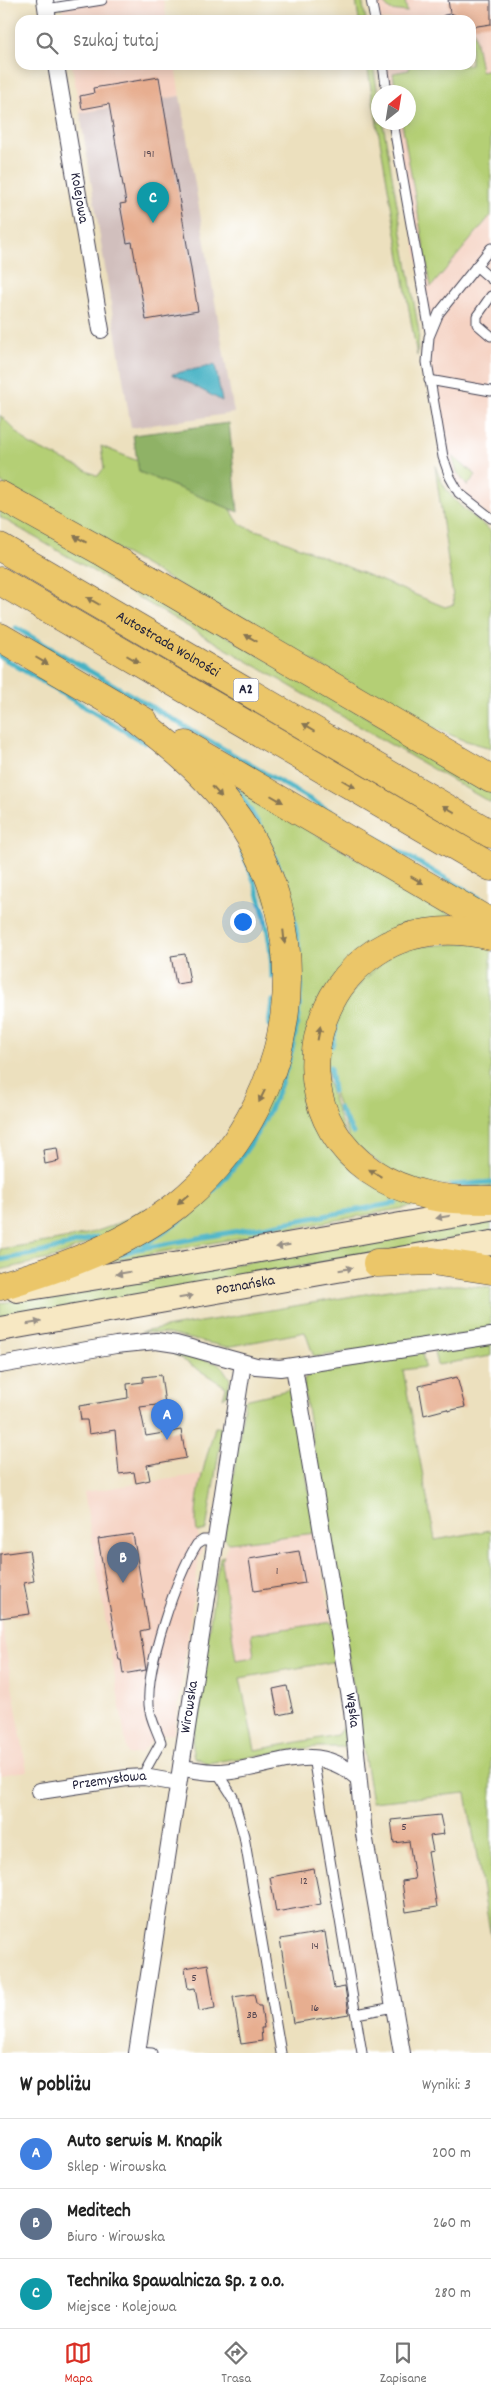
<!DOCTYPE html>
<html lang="pl">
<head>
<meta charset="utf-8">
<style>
	:root { --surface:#fff; --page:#f2f2f2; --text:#222; --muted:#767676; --line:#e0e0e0; --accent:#d93025 }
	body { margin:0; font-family:Dekko,sans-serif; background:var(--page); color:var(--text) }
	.compass { position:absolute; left:371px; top:85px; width:45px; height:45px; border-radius:50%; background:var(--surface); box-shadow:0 2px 12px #0003; rotate:30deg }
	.you { position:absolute; left:242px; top:921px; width:18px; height:18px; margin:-12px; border:4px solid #fff; border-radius:50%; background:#1a73e8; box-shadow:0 0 0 8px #1a73e833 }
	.badge { display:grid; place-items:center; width:32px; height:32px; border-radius:50%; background:var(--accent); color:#fff; font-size:16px; font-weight:700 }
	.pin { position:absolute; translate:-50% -41px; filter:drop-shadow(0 1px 2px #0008) }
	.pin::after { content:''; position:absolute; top:26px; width:18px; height:15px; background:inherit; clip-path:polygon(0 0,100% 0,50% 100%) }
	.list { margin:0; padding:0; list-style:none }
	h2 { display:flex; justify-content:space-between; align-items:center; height:65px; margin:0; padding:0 20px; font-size:21px }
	h2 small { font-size:16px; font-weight:400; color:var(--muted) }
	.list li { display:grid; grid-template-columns:32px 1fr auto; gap:15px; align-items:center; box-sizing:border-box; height:70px; padding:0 20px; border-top:1px solid var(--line) }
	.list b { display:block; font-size:19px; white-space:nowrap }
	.list p { margin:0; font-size:16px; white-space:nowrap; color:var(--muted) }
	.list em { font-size:16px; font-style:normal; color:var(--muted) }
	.icon { flex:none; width:28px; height:28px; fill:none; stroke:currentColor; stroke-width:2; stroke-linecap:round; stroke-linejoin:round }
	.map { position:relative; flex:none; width:491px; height:2053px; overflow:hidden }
	.search { position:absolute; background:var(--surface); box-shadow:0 2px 12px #0003; left:15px; right:15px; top:15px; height:55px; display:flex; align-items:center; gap:12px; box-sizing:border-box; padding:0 18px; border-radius:15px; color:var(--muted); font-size:19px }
	.sheet { height:275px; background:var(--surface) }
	nav { display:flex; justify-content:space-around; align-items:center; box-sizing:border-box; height:70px; border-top:1px solid var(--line); background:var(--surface); font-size:14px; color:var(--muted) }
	nav a { display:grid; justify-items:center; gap:2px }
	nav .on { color:var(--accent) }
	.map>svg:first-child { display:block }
	.built { fill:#f5d2c2 }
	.industrial { fill:#d1bfbd }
	.green { fill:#b4cf75; stroke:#6b7858 }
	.forest { fill:#8fb266; stroke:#586a50 }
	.water { fill:#47b2c5; stroke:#346a80 }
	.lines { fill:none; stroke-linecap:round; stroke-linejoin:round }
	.stream { stroke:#47b2c5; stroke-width:5 }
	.building { fill:#e7ae90 }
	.service-casing { stroke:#403e4f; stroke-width:11 }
	.minor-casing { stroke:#403e4f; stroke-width:18 }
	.secondary-casing { stroke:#403e4f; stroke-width:26 }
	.motorway-casing { stroke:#403e4f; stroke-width:29 }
	.service { stroke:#fff; stroke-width:9 }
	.minor { stroke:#fff; stroke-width:16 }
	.secondary { stroke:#f7e8c3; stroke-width:24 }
	.motorway { stroke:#ebc669; stroke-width:28 }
	.oneway { fill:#867452 }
	.oneway2 { fill:#978f86 }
	.labels { text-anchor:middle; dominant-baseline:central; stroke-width:4; stroke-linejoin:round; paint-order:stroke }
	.number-label { font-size:12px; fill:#534550 }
	.shield { fill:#fff; stroke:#646476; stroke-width:1 }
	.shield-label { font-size:14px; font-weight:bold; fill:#22223b }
	.street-label { font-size:15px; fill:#22223b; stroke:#fff }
</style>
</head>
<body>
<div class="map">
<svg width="491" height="2053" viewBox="0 0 491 2053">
	<rect width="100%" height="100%" fill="#fff"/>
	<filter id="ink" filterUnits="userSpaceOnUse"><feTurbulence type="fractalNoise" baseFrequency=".02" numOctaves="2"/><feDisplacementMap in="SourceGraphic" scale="10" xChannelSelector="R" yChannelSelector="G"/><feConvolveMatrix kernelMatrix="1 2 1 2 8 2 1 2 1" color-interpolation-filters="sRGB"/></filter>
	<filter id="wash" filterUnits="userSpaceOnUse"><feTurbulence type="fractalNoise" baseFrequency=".0096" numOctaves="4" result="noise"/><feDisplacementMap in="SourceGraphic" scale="20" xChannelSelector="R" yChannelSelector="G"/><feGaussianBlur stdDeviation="1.12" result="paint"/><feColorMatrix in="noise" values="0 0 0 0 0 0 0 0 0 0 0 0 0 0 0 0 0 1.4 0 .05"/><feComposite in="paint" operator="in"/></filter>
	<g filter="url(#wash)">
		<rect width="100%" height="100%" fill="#ece0be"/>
		<g class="built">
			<path d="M61 0H163L167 20H64Z"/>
			<path d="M371 0H491V518L453 485 430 387V332L393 123 408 122V92H387L383 65H471V20H375Z"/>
			<path d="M72 65H175L180 96 80 113Z"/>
			<path d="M202 1474 196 1523 202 1552 199 1558 174 1734 154 1736 153 1740 141 1753 128 1755 84 1492Z"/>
			<path d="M316 1533 331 1622 251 1634 254 1658 236 1660 221 1561 229 1543Z"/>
			<path d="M0 1615 27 1771 0 1775Z"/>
		</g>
		<path class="industrial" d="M180 96 234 413 131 428 80 113Z"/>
		<g class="green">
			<path d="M356 0H362L366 20H359Z"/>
			<path d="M381 0H405L407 12 390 10Z"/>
			<path d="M471 31H474L481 71 491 69V215L431 287 402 123 408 122V92H396L393 73 409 70V65H471Z"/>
			<path d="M367 65H373L378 95V122L383 123 419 332 417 356Z"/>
			<path d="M0 415 29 444 98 476 104 468 101 446 140 462 228 507C234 512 233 515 237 520 243 528 254 530 263 532L445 607 454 604 435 465C445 498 465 510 491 531V748L463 740 415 720 0 482Z"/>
			<path d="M452 456 476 475 467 486 457 472Z"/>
			<path d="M0 505 491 789V803L0 517Z"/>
			<path d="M214 773 458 919 427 921 311 1031 358 1174 379 1189 421 1205 112 1261 108 1260 226 1169 295 971Z"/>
			<path d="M491 941V1188L405 1183 350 1141 324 1063 336 1009 397 948Z"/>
			<path d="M144 1209 150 1217 53 1258 0 1270V1249C49 1241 102 1238 144 1209Z"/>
			<path d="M491 1219V1232L0 1320V1303L152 1279Z"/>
			<path d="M458 1285 491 1288V1330L314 1357 305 1332 227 1347 168 1334 141 1332 383 1291 416 1286Z"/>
			<path d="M491 1341V1356L437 1365 434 1351Z"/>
			<path d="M166 1349 216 1363 222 1367 230 1379 227 1395 223 1398 226 1387Z"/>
			<path d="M422 1352 425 1367 403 1370 435 1540 491 1530V1937L466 1793 372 1802 304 1389V1379L312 1373Z"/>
			<path d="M292 1389 316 1533 229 1543 224 1538 245 1400Z"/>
			<path d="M215 1427H223L206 1530 197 1532C192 1502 207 1456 215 1427Z"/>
			<path d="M224 1556 221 1562 236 1660 254 1657 251 1634 331 1622 338 1661 240 1678 255 1750 337 1735 349 1719 347 1743 344 1747H316L207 1763 194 1757 192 1747 218 1566 220 1557Z"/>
		</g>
		<path class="forest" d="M229 423 238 512 139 472 133 435Z"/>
		<path class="water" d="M215 365 222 401 172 374Z"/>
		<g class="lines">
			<g class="stream">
				<path d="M16 628 491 905"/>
				<path d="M0 656 145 743"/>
				<path d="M233 785C271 835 292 889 299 951"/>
				<path d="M242 851C260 891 272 933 272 977"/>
				<path d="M269 1025 272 1001"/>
				<path d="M332 1046 336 1027"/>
				<path d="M330 1067 333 1091"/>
				<path d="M339 1108 353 1133"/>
				<path d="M452 1185 491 1182"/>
				<path d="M145 1244C244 1187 306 1077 300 962"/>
				<path d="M122 1254 137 1249 396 1203"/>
				<path d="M0 1260 43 1252 97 1237"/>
			</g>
		</g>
		<g id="blocks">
			<g class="building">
				<path d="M448 0H491V24L471 27V20H457L455 15 450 13Z"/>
				<path d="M159 77 198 311 146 320 132 242 127 243 120 204 126 203 109 104 82 109 80 96 94 93 93 88Z"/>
				<path d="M185 954 190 982 176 984 171 956Z"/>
				<path d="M57 1148 59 1161 45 1164 43 1150Z"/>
				<path d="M161 1375 165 1404 140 1407 146 1436 181 1430 186 1458 147 1465 150 1480 136 1483 134 1472 119 1474 115 1430 89 1434 87 1420H81L79 1406 128 1398 127 1384 143 1382V1377Z"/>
				<path d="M457 1377 465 1407 448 1411 447 1409 424 1415 419 1386Z"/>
				<path d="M133 1534 149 1629 140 1631 146 1670 123 1674 121 1660H119L98 1539Z"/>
				<path d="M29 1550 34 1581 24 1583 30 1614 0 1618V1554Z"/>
				<path d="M299 1551 305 1583 254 1591 249 1559Z"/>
				<path d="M287 1686 293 1712 278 1715 273 1689Z"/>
				<path d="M440 1815 444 1834 430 1836 433 1851 428 1852 437 1907 406 1912 402 1881 415 1879 409 1841 394 1843 391 1820Z"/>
				<path d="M314 1869 321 1904 276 1912 270 1877Z"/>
				<path d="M325 1932 334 1989 345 1987 349 2014 293 2023 280 1939Z"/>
				<path d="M208 1964 215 2008 199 2011 195 1988 188 1989 185 1968Z"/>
				<path d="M254 1994 256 2003 258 2006H261L264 2028H261L262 2041 241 2044 233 1997Z"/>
			</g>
		</g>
	</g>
	<g filter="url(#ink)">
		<use href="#blocks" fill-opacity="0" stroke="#403e4f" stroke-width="1"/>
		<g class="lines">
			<g class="service-casing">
				<g id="service">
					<path d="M371 0 375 20"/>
					<path d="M46 9 102 0"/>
					<path d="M446 20 451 19"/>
					<path d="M383 65 387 92"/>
					<path d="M393 122 430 332"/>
					<path d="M491 248 439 313 429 337 427 362 443 457 450 477 459 493 491 518"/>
					<path d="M476 266 491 279"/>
					<path d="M491 296 477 316V324L491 336"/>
					<path d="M429 380 491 391"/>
					<path d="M313 1757 362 2053"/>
					<path d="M217 1772 233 1797 244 1836 281 2053"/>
					<path d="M144 1777 146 1769 161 1742C157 1730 150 1719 149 1705 146 1666 176 1577 197 1544L203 1540H216"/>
					<path d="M356 2014 394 2007"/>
					<path d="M137 2052 152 2053"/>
				</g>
			</g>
			<g class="minor-casing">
				<g id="minor">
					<path d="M45 0 48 20"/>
					<path id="s1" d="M56 65 101 330"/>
					<path d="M0 1365 116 1345 156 1341 176 1344 256 1366 280 1368 491 1336"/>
					<path id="s2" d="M294 1367 352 1710 364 1834 402 2053"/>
					<path d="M181 1768C192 1769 204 1772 216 1772 268 1772 311 1737 357 1777"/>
					<path id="s3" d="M40 1791 127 1778 144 1777 178 1783"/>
					<path id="s4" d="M137 2053 243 1363"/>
				</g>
			</g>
			<g class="secondary-casing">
				<g id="secondary">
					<path d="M17 1290 186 1263 491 1209"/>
					<path id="s5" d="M0 1329 491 1243"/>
				</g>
			</g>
			<g class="motorway-casing">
				<g id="motorway">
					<path d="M0 495 101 551 491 779"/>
					<path id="s6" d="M0 547 491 834"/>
					<path d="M0 581 491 867"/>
					<path d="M0 637 144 721"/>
					<path d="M186 745 491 923"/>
					<path d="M491 936C303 892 242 1152 427 1195 448 1200 470 1200 491 1200"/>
					<path d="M377 1263 432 1261 491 1270"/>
					<path d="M0 1286C62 1268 126 1245 177 1205 298 1108 325 930 229 806 201 769 165 741 129 713"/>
				</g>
			</g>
			<use href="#service" class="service"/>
			<use href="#minor" class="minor"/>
			<use href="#secondary" class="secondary"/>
			<use href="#motorway" class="motorway"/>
		</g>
		<defs><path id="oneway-solid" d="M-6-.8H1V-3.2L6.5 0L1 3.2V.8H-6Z" transform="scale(1.25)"/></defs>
		<g class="oneway">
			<use href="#oneway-solid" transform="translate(80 539) rotate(-151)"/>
			<use href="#oneway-solid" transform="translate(93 601) rotate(-150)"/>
			<use href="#oneway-solid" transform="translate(251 638) rotate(-150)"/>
			<use href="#oneway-solid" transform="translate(133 659) rotate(30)"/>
			<use href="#oneway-solid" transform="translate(42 661) rotate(30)"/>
			<use href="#oneway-solid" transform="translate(309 727) rotate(-150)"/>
			<use href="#oneway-solid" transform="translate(349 784) rotate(30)"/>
			<use href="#oneway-solid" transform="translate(217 792) rotate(49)"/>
			<use href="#oneway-solid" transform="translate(277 799) rotate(30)"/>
			<use href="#oneway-solid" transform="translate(449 809) rotate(-150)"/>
			<use href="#oneway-solid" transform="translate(417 880) rotate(30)"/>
			<use href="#oneway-solid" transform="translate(284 937) rotate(84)"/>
			<use href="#oneway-solid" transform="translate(319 1033) rotate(-79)"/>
			<use href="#oneway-solid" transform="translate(262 1096) rotate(116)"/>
			<use href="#oneway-solid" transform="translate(375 1173) rotate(-149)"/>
			<use href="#oneway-solid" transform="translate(183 1199) rotate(140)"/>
		</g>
		<g class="oneway2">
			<use href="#oneway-solid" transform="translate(443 1217) rotate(170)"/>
			<use href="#oneway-solid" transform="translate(283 1246) rotate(170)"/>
			<use href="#oneway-solid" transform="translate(346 1269) rotate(-10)"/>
			<use href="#oneway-solid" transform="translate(123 1273) rotate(171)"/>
			<use href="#oneway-solid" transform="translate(186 1297) rotate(-10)"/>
			<use href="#oneway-solid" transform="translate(34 1323) rotate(-10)"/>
		</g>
	</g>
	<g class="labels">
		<g class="number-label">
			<text x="149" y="154">191</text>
			<text x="277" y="1571">1</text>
			<text x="404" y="1827">5</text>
			<text x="304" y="1881">12</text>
			<text x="315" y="1946">14</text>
			<text x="194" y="1978">5</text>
			<text x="315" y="2008">16</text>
			<text x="252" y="2015">3B</text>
		</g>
		<rect class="shield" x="233.5" y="678.5" width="25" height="23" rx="4"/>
		<g class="shield-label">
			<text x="246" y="690">A2</text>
		</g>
		<g class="street-label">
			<text stroke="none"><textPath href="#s1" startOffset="135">Kolejowa</textPath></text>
			<text stroke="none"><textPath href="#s6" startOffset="194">Autostrada Wolności</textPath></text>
			<text stroke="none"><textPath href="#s5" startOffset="249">Poznańska</textPath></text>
			<text stroke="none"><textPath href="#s4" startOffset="350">Wirowska</textPath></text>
			<text stroke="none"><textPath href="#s2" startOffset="348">Wąska</textPath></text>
			<text stroke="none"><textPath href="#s3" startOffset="70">Przemysłowa</textPath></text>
		</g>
	</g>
</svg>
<svg class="compass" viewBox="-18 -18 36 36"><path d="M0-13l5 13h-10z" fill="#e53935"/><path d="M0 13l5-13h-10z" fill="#767676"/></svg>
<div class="you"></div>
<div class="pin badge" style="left:167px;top:1440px;background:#3f7fe0">A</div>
<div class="pin badge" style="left:123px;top:1583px;background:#5c6f8a">B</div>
<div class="pin badge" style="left:153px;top:223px;background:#0f9aa8">C</div>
<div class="search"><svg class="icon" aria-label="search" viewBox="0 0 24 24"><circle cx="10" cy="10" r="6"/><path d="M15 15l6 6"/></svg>Szukaj tutaj</div>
</div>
<section class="sheet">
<h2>W pobliżu<small>Wyniki: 3</small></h2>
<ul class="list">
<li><span class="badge" style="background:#3f7fe0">A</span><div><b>Auto serwis M. Knapik</b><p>Sklep · Wirowska</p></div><em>200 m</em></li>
<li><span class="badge" style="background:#5c6f8a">B</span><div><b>Meditech</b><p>Biuro · Wirowska</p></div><em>260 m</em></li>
<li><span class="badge" style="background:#0f9aa8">C</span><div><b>Technika Spawalnicza Sp. z o.o.</b><p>Miejsce · Kolejowa</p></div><em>280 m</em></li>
</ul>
</section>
<nav>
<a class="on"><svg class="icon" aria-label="map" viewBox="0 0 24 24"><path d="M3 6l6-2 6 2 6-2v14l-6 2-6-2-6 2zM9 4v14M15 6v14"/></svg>Mapa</a>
<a><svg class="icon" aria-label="directions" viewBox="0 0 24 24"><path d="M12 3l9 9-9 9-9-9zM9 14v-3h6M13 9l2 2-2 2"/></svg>Trasa</a>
<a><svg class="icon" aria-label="saved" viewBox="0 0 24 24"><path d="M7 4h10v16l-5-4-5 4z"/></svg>Zapisane</a>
</nav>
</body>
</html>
